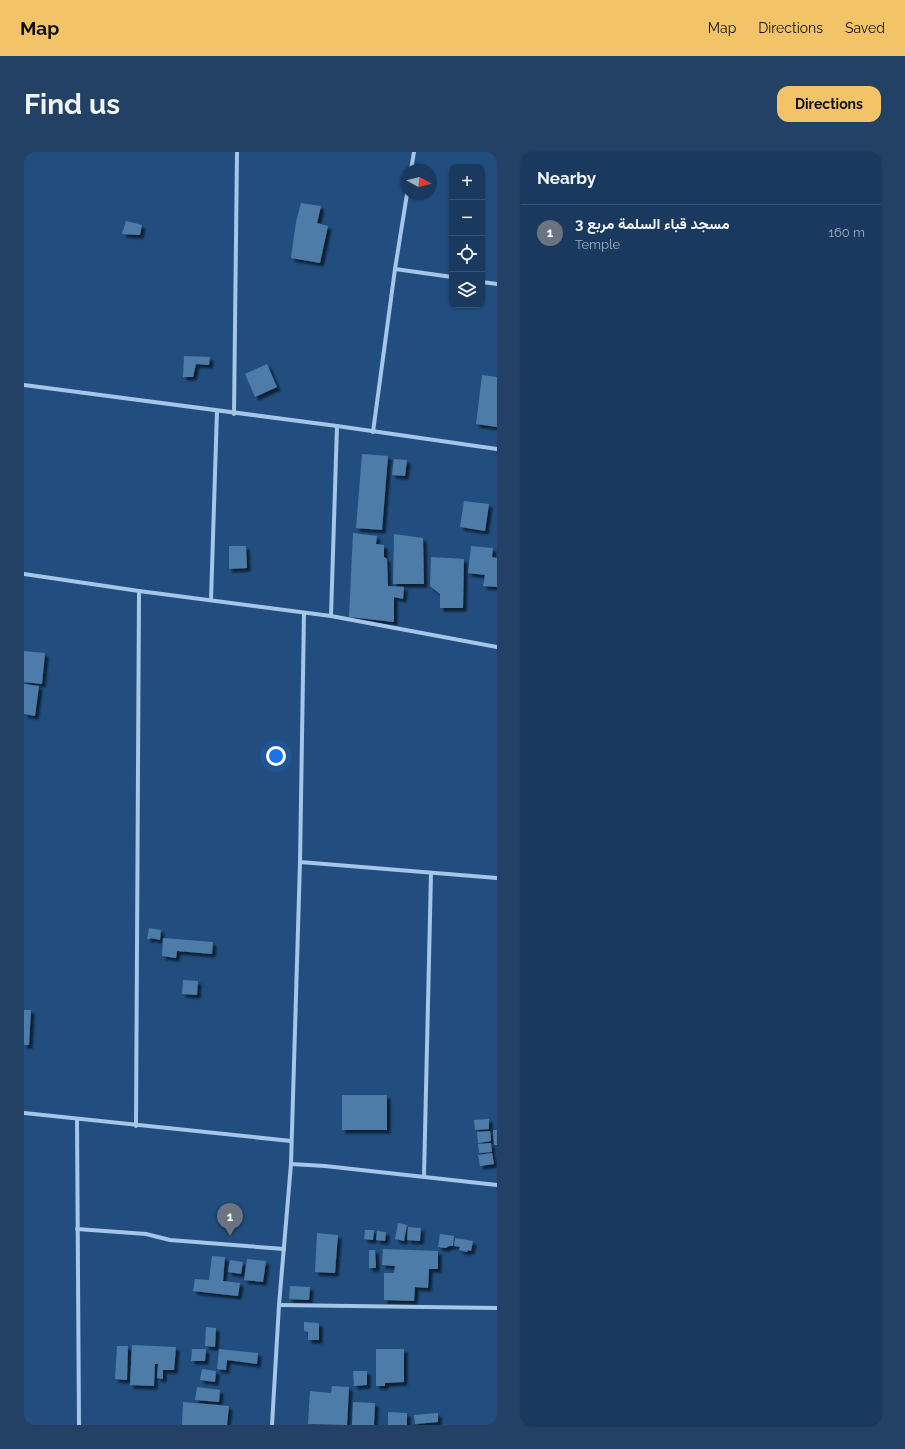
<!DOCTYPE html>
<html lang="en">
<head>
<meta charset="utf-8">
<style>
	:root { --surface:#193a5e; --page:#224164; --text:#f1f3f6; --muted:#9fadbc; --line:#375473; --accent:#f3c467 }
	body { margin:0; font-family:Raleway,Vazirmatn,sans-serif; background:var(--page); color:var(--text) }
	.controls { position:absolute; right:12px; top:12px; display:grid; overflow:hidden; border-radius:8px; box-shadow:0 1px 3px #0004 }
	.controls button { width:36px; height:36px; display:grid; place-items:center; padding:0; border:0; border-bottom:1px solid var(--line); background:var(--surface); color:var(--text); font:20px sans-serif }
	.compass { position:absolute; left:377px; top:12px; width:36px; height:36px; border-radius:50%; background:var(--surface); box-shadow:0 1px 3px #0004; rotate:98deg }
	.you { position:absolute; left:252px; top:604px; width:14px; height:14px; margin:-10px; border:3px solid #fff; border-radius:50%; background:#1a73e8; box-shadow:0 0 0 6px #1a73e833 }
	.badge { display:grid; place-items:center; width:26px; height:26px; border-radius:50%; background:var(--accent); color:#fff; font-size:13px; font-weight:700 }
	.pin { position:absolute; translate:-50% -33px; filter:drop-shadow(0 1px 2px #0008) }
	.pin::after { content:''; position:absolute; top:21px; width:14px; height:12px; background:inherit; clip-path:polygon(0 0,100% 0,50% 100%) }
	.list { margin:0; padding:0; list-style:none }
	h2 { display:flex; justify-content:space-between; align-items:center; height:52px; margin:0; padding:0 16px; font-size:17px }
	h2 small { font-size:13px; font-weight:400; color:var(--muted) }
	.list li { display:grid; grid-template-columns:26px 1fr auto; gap:12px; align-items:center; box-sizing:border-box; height:56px; padding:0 16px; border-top:1px solid var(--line) }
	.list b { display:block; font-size:15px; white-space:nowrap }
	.list p { margin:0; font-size:13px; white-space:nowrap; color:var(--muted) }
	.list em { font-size:13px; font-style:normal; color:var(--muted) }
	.icon { flex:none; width:22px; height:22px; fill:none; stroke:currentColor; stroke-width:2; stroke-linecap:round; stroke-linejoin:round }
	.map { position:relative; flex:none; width:473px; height:1273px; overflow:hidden; border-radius:12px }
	header { display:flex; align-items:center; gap:24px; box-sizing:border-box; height:56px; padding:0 20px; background:var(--accent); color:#111 }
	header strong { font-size:19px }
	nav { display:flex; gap:22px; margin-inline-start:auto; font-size:14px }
	.intro { display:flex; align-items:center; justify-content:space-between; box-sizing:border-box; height:96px; padding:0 24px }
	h1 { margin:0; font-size:28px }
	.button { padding:10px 18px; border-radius:12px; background:var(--accent); color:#111; font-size:14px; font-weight:700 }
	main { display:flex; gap:24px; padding:0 24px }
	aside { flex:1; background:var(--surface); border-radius:12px; box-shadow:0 1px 3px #0004 }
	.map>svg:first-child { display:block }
	.building { fill:#4e7ba9; filter:url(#shadow) }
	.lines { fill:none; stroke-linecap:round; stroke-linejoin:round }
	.minor { stroke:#a5c6e7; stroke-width:4 }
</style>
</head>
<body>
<header>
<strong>Map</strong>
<nav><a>Map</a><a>Directions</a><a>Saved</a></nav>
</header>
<div class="intro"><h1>Find us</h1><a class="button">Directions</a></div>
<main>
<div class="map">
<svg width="473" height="1273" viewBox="0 0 473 1273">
	<defs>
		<filter id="shadow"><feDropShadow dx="3.5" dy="3.5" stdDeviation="1" flood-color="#0009"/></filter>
	</defs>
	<rect width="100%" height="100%" fill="#214e7e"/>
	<g class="building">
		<path d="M277 51 297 54 293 71 304 74 296 111 267 106 272 70Z"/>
		<path d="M102 69 118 73 116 83 98 82Z"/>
		<path d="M160 204 186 205 185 213 172 212 169 225H159Z"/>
		<path d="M243 212 253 235 231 245 221 222Z"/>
		<path d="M458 223 473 225V275L452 272Z"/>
		<path d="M338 302 364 304 358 378 332 376Z"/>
		<path d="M370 307 383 308 381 324 368 323Z"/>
		<path d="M440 349 465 352 461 379 436 375Z"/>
		<path d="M329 381 353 384 352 392 360 393V405L363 407 364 434 380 435 379 447 370 445V470L325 465Z"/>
		<path d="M370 382 399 386 400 432H369Z"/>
		<path d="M205 394H222L223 416 205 417Z"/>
		<path d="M447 394 469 396 468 405 473 406V435L459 434 461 423 444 421Z"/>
		<path d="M407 405 440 407 439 456H416V442L406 434Z"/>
		<path d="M0 499 21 501 18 532 0 530Z"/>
		<path d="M0 532 15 534 11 564 0 562Z"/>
		<path d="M125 776 137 778 136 788 127 786 126 787H123Z"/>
		<path d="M139 786 189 790 188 802 153 799 152 806 138 804Z"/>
		<path d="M159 828 174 829 173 843 158 842Z"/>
		<path d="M0 858H7L5 893H0Z"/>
		<rect x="318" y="943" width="45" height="35"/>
		<path d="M465 967V977L451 978 450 968Z"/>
		<path d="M469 978H473V993H470Z"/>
		<path d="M466 979 467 989 454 991 453 980Z"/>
		<path d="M467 991 468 1000 455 1001 454 992Z"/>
		<path d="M468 1001 470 1012 456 1014 454 1003Z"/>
		<path d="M374 1071 383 1073 380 1089 371 1087Z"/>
		<path d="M384 1075 397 1076 396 1089 383 1088Z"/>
		<path d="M341 1078H350L349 1088 340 1087Z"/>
		<path d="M353 1079 362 1080 361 1089 352 1088Z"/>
		<path d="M293 1081 314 1083 311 1121 291 1120Z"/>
		<path d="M416 1082 430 1084 429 1094H425L422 1096 414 1095Z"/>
		<path d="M431 1086 449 1089 447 1099 444 1098 443 1100 435 1098 436 1095 430 1094Z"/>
		<path d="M359 1097 414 1099V1117H405L404 1136 391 1135 390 1149 360 1148V1121H370L371 1114 358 1113Z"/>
		<path d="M345 1098H351L352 1116H345Z"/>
		<path d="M188 1104 201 1105 199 1129 216 1131 214 1144 169 1139 171 1127 185 1128Z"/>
		<path d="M223 1107 242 1109 239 1130 220 1128Z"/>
		<path d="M206 1108 219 1110 217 1122 204 1120Z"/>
		<path d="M266 1134 286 1135 285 1148 265 1147Z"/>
		<path d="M280 1170 295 1171V1188H284V1180L280 1179Z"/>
		<path d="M182 1175 192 1176 191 1195 181 1194Z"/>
		<path d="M108 1193 152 1195 150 1218H139V1227L133 1226 134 1212H131L130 1234 106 1233Z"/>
		<path d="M93 1194H104L103 1228 91 1227Z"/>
		<path d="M168 1197H182L181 1209H167Z"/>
		<path d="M195 1197 234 1201 233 1212 203 1208 202 1218 193 1217Z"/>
		<path d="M352 1197H380V1230L361 1231V1234H352Z"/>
		<path d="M178 1217 192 1219 191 1230 176 1228Z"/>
		<path d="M329 1219H343V1233L330 1234Z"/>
		<path d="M308 1234 325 1235 323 1273 284 1272 286 1239 307 1241Z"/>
		<path d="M173 1235 196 1238 195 1250 171 1248Z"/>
		<path d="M159 1250 205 1254 203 1273H158Z"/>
		<path d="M329 1250 351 1251 350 1273H328Z"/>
		<path d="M364 1260 383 1261V1273H364Z"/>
		<path d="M414 1261V1270L391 1272 390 1263Z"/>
	</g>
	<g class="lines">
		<g class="minor">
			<path d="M387 18 390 0"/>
			<path d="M371 117 428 125"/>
			<path d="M458 130 473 132"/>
			<path d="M0 233 313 274 473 297"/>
			<path d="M210 262 213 0"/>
			<path d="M349 280 371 117 383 42"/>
			<path d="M0 422 115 439 307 464 473 495"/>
			<path d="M187 448 193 259"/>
			<path d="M307 464 313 274"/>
			<path d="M276 710 473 726"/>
			<path d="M0 961 267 989"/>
			<path d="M53 967 55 1273"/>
			<path d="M112 974 115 439"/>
			<path d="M267 1012 301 1014 473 1033"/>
			<path d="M400 1025 407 721"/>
			<path d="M53 1077 122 1082 146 1088 260 1097"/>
			<path d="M255 1153 473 1156"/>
			<path d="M248 1273 255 1153 267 1012 276 710 280 461"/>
		</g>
	</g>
</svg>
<div class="controls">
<button>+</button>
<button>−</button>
<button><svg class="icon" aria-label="locate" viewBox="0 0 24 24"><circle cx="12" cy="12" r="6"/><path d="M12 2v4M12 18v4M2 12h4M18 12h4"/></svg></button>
<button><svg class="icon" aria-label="layers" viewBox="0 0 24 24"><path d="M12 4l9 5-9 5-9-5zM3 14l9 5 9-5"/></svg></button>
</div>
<svg class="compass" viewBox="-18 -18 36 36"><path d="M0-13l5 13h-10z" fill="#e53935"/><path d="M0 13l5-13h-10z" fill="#9fadbc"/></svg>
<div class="you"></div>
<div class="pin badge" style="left:206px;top:1084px;background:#6b7280">1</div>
</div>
<aside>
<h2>Nearby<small></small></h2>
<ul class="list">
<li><span class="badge" style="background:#6b7280">1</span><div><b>مسجد قباء السلمة مربع 3</b><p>Temple</p></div><em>160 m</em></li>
</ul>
</aside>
</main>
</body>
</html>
